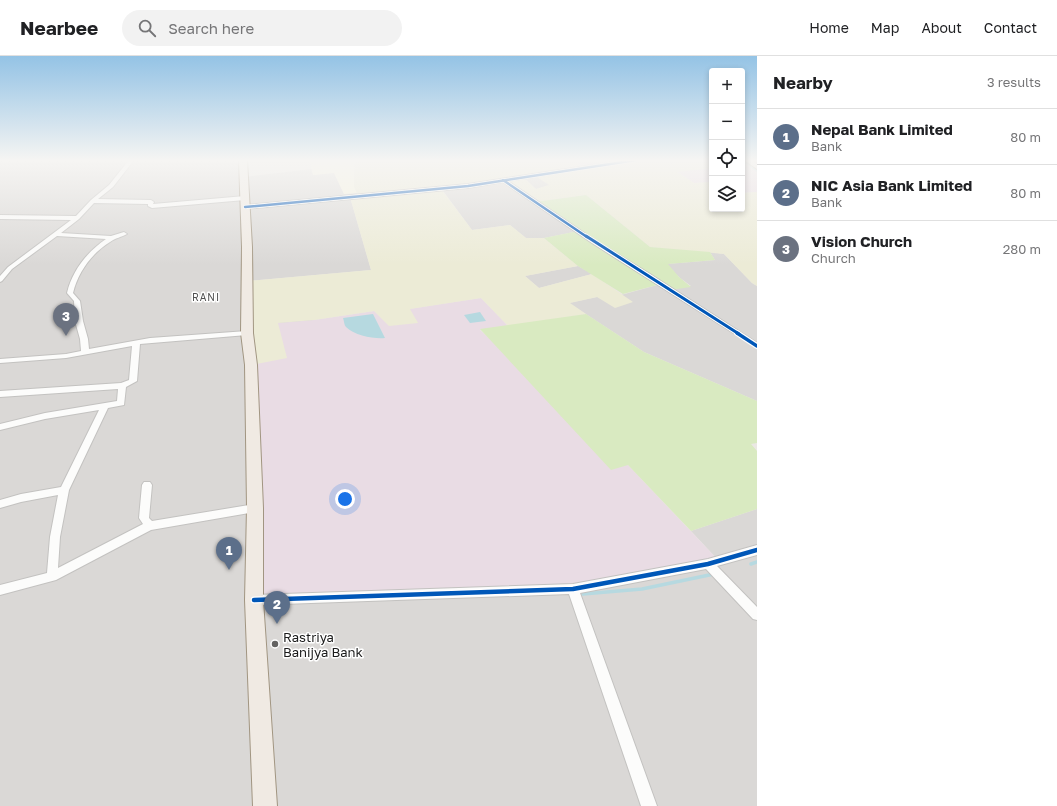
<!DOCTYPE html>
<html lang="en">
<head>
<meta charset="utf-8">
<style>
	:root { --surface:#fff; --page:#f2f2f2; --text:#202124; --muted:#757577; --line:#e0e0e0; --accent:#111827 }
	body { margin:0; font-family:"Golos Text",sans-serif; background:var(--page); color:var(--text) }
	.controls { position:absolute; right:12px; top:12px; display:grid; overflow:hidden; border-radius:4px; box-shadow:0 2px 6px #0003 }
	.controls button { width:36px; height:36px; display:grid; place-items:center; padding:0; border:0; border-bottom:1px solid var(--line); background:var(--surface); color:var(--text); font:20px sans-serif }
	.you { position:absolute; left:345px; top:443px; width:14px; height:14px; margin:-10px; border:3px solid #fff; border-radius:50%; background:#1a73e8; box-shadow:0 0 0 6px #1a73e833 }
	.badge { display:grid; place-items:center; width:26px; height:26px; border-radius:50%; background:var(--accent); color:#fff; font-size:13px; font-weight:700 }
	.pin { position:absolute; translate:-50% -33px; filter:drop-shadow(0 1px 2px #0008) }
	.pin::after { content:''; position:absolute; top:21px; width:14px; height:12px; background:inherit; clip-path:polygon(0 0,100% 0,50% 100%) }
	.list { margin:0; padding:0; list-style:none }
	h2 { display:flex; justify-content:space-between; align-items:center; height:52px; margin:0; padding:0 16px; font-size:17px }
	h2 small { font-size:13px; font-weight:400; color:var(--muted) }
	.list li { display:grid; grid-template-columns:26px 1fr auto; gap:12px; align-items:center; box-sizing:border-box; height:56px; padding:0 16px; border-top:1px solid var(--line) }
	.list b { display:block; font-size:15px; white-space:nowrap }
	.list p { margin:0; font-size:13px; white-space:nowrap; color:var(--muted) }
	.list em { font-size:13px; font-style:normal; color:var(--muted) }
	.icon { flex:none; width:22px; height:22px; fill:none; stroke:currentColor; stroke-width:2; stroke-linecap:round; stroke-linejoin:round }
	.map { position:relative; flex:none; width:757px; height:750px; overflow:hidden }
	header { display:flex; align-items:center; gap:24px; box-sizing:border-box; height:56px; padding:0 20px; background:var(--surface); border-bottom:1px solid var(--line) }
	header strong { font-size:19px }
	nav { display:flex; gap:22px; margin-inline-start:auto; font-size:14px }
	.search { width:280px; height:36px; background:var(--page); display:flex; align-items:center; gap:10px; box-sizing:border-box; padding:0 14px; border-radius:22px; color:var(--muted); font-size:15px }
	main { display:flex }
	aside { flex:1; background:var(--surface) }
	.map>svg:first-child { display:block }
	.residential { fill:#dad8d6 }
	.industrial { fill:#e9dce4 }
	.education { fill:#f6f4de }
	.farmland { fill:#ecebd6; fill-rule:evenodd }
	.grass { fill:#d9eac1 }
	.water { fill:#b6d9e0 }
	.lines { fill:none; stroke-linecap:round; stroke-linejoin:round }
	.stream-far1 { stroke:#b6d9e0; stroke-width:1.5 }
	.stream { stroke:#b6d9e0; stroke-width:3.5 }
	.minor-casing { stroke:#c3c2c0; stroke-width:2 }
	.primary-casing { stroke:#a19581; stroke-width:2 }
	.minor { fill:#fcfcfb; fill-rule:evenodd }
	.primary { fill:#f0eae3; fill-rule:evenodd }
	.cycleway-far3-casing { stroke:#fff; stroke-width:4 }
	.cycleway-far2-casing { stroke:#fff; stroke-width:5 }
	.cycleway-far1-casing { stroke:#fff; stroke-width:6 }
	.cycleway-casing { stroke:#fff; stroke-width:7 }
	.cycleway-far3 { stroke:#0057b8; stroke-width:2.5 }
	.cycleway-far2 { stroke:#0057b8; stroke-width:3 }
	.cycleway-far1 { stroke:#0057b8; stroke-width:3.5 }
	.cycleway { stroke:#0057b8; stroke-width:4.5 }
	.poi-dot { fill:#646362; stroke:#fff; stroke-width:1.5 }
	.labels { text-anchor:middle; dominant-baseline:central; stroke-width:3; stroke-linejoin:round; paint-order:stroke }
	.far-neighbourhood-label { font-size:10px; letter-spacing:1px; fill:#4f4f4f; stroke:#fff }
	.near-poi-label { font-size:13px; fill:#1c1c1c; stroke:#fff; text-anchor:start }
</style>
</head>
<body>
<header>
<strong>Nearbee</strong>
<div class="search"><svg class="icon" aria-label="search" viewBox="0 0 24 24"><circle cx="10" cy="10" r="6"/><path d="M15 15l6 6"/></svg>Search here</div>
<nav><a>Home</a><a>Map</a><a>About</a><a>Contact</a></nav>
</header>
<main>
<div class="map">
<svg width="757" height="750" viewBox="0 0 757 750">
	<rect width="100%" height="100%" fill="#ebe8e4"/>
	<g class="residential">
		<path d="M0 104H242L244 121 312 113 313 119 334 117 344 138 357 137 359 140 350 141 371 214 248 225 719 505 691 475 757 453V750H0Z"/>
		<path d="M534 119 550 129 536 133 523 121Z"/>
		<path d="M503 124 579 175 544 182H526L510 169 472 174 441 132Z"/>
		<path d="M710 196 724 198 752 227 757 230V345L644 296 569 247 597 241 632 246 621 239 661 228 691 230 679 221 667 208 715 204Z"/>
		<path d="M578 210 592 218 539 232 525 220Z"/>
	</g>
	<g class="industrial">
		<path d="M572 104H622L624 106 585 112Z"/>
		<path d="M757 108V136L742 137V110Z"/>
		<path d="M712 112V126L694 127 677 115Z"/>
		<path d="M481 242 508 270 480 274 628 409 719 505 573 533 254 544 251 309 278 267 314 264 374 255 418 267 409 253Z"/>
	</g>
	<path class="education" d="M309 104H355L354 130 357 137 344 138 334 117 313 119Z"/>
	<path class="farmland" d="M355 104H572L585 112 636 104H663L671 108 712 104V112L677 116 694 127 712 126V153H742V137L757 136V230L752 227 724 198 650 191 586 139 535 146 503 124 441 133 472 174 510 169 526 182H544L578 210 525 220 539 232 592 218 633 246 615 252 597 241 570 247 586 258 508 270 481 242 410 253 418 267 389 270 374 255 314 264 278 267 287 302 251 309 247 225 371 214 350 141 358 140 354 130ZM534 119 549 129 536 133 523 121Z"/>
	<g class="grass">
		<path d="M586 139 650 191 710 196 715 204 668 208 679 221 691 231 670 234 661 228 623 238 578 210 544 182 578 175 535 146Z"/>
		<path d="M586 258 644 296 757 345V387L751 388 757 395V453L691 475 628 409 611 414 480 273Z"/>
	</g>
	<g class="water">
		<path d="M480 256 486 265 470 267 464 259Z"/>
		<path d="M373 258 385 282C374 283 355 280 346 271 344 269 344 264 343 262Z"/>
	</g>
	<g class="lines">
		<path class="stream-far1" d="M742 104 757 115"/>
		<g class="stream">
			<path d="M751 508 757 506"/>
			<path d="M583 538 642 533 714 518"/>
		</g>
		<g class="minor-casing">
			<g id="minor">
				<path d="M129 104H134L113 131 98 143 151 144 154 146 153 148 245 140 248 142 245 144 152 152 148 150V148L94 147 79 163 61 177 111 180 124 176 127 178C122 181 115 182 110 186 92 197 78 216 73 237L80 245 83 265 88 283 89 293 150 282 247 275 251 277 247 279 140 288 137 325 126 331 124 349 108 352 69 434 60 481 58 512 143 468 139 462 142 429 144 426H150L152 429 149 462 152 465 255 448 259 449 260 452 259 455 255 456 151 474 56 524 0 539V529L47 517 50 481 58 439 21 446 0 452V444L21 438 61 431 99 354 45 363 0 374V368L45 357 117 345 118 333 0 341V335L121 327 129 324 132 290 66 302 0 307V303L66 298 81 295 80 283 75 265 74 245 67 237C72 215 87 196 106 183L57 180 12 213 2 225 0 226V220L8 211 71 164 0 163V159L76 160 91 144 109 129Z"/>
				<path d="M625 104H638L508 125 596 185 650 218 757 287V292L592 187 503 126 468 132 245 153 242 151 245 149 468 128Z"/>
				<path d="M757 489V499L717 510 757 551V564L753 563 706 513 580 537 657 750H641L569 538 254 549 250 548 248 544 250 540 254 539 573 528 708 503Z"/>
			</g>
		</g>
		<g class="primary-casing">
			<g id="primary">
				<path d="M239 104H247L252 191 253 277 257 309 263 452V544L277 750H253L245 544 247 452 245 309 241 277 242 191Z"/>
				<path d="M744 104H752L757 108V113Z"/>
			</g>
		</g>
		<use href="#minor" class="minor"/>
		<use href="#primary" class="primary"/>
		<g class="cycleway-far3-casing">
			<g id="cycleway-far3">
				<path d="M503 124 587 181"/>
				<path d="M245 151 468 130 636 104"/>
			</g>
		</g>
		<g class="cycleway-far2-casing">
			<path id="cycleway-far2" d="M586 180 739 278"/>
		</g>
		<g class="cycleway-far1-casing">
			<path id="cycleway-far1" d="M737 277 757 290"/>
		</g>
		<g class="cycleway-casing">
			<path id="cycleway" d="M254 544 573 533 708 508 757 494"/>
		</g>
		<use href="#cycleway-far3" class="cycleway-far3"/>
		<use href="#cycleway-far2" class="cycleway-far2"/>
		<use href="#cycleway-far1" class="cycleway-far1"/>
		<use href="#cycleway" class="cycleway"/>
	</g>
	<linearGradient id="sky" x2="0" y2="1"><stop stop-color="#94c3e5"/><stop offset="0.5" stop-color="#f6f5f3"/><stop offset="1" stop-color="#f6f5f3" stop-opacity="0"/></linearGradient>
	<rect width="757" height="209" fill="url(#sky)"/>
	<circle class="poi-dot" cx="275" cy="588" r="4"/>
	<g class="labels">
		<g class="far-neighbourhood-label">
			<text x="206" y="241">RANI</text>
		</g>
		<g class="near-poi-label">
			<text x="283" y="581">Rastriya<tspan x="283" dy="15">Banijya Bank</tspan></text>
		</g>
	</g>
</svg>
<div class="controls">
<button>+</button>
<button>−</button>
<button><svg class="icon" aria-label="locate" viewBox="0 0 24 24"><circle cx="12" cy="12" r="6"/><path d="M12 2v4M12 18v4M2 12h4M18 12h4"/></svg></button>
<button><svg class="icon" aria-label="layers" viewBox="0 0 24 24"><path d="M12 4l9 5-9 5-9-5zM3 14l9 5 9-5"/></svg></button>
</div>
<div class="you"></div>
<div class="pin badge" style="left:229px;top:514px;background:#5c6f8a">1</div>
<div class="pin badge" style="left:277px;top:568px;background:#5c6f8a">2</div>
<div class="pin badge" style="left:66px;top:280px;background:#6b7280">3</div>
</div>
<aside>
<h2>Nearby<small>3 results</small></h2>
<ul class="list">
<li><span class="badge" style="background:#5c6f8a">1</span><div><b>Nepal Bank Limited</b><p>Bank</p></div><em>80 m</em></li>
<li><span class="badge" style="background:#5c6f8a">2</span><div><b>NIC Asia Bank Limited</b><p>Bank</p></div><em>80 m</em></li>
<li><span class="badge" style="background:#6b7280">3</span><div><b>Vision Church</b><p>Church</p></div><em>280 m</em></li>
</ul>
</aside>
</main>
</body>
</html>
